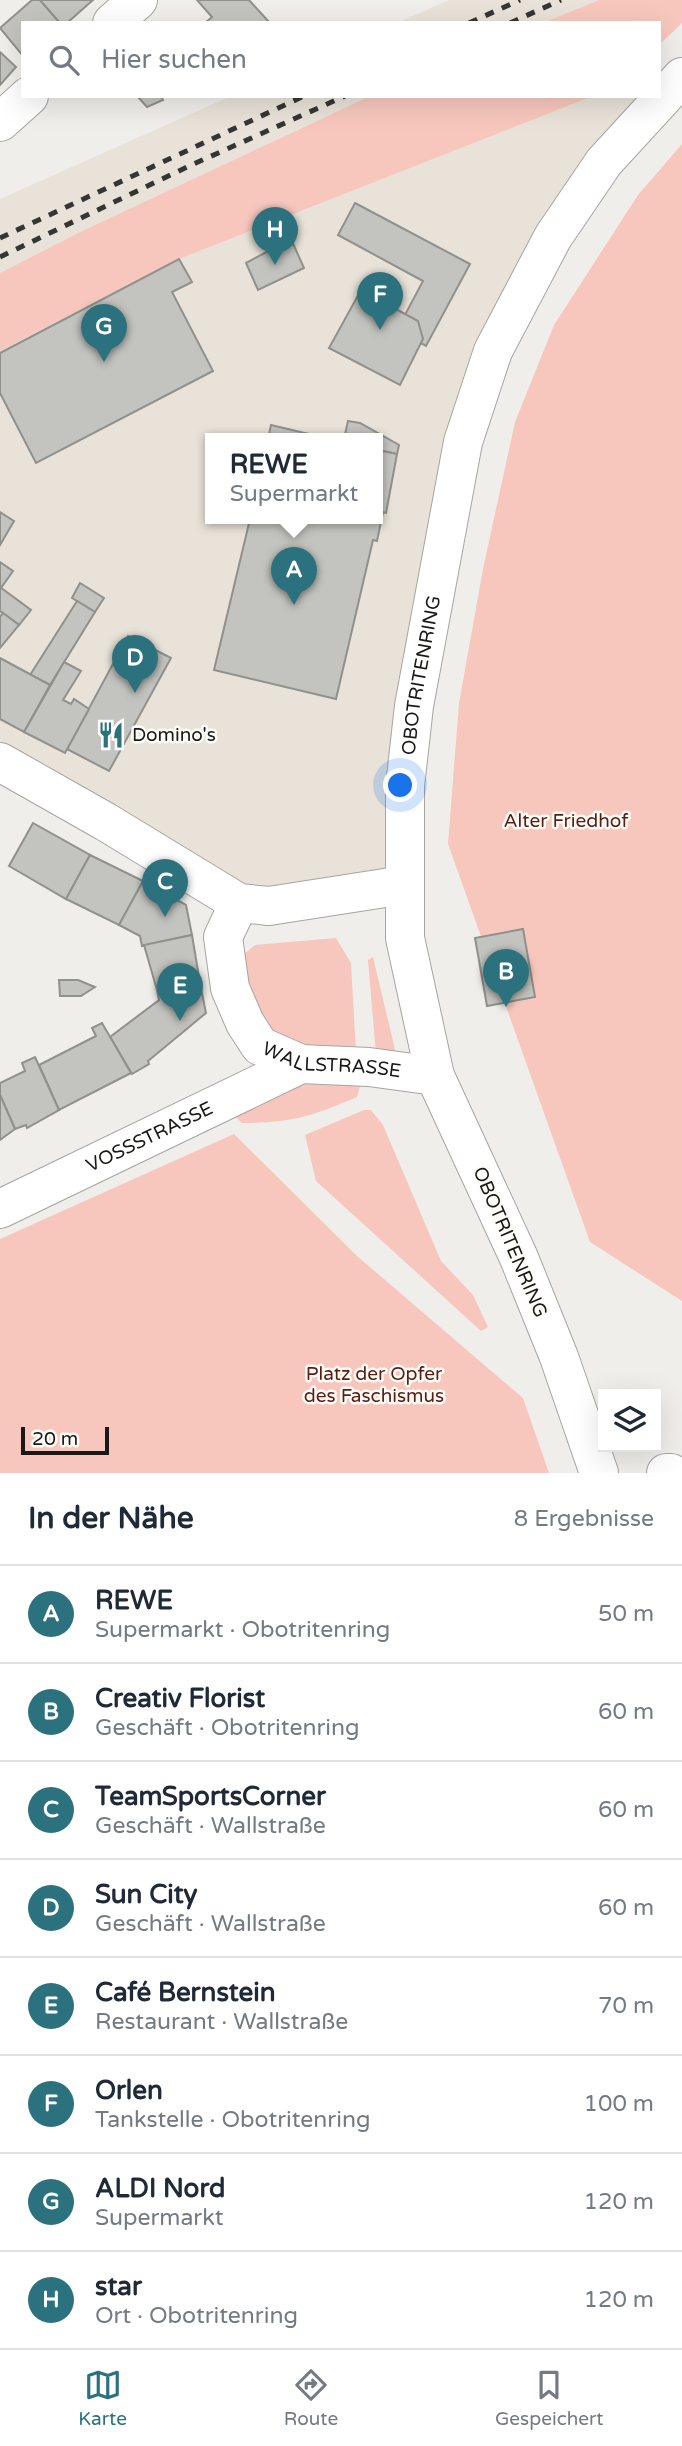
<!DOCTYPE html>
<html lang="de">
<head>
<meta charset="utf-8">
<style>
	:root { --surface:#fff; --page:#f6f6f7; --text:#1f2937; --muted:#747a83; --line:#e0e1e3; --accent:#2b727e }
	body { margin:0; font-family:"Varela Round",sans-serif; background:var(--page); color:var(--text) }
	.controls { position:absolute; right:21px; bottom:21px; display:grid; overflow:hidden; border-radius:0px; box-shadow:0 7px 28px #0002 }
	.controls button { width:63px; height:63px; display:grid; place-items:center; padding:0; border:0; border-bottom:2px solid var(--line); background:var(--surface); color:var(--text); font:35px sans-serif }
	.scale { position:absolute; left:21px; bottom:18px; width:88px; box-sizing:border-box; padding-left:7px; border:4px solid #191917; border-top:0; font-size:19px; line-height:24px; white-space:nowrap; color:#191917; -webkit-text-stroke:5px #fdfcf8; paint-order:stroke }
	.you { position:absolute; left:401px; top:786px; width:24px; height:24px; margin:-18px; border:5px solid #fff; border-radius:50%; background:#1a73e8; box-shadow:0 0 0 10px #1a73e833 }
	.badge { display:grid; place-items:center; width:46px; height:46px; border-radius:50%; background:var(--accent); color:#fff; font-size:23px; font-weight:700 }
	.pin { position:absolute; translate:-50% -58px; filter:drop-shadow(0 2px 4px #0008) }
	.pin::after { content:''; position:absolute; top:37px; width:24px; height:21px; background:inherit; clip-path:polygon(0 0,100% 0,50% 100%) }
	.popup { position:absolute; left:205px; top:433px; width:178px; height:91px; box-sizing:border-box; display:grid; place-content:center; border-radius:0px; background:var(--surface); filter:drop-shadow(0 2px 5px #0005); font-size:23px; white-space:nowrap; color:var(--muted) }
	.popup b { font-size:26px; color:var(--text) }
	.popup::after { content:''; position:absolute; left:50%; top:100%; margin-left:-14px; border:14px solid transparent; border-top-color:var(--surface) }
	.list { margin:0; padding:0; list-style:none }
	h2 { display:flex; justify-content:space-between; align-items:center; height:91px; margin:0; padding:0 28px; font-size:30px }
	h2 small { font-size:23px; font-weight:400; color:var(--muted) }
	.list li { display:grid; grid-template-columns:46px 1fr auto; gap:21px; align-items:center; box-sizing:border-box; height:98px; padding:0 28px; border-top:2px solid var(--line) }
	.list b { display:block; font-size:26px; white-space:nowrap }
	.list p { margin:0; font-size:23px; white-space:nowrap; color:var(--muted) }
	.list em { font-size:23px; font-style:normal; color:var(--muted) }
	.icon { flex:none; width:38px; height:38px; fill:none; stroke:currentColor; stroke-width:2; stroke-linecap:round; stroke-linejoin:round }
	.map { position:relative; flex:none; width:682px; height:1473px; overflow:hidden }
	.search { position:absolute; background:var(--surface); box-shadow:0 7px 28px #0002; left:21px; right:21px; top:21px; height:77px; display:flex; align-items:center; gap:18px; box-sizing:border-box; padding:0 24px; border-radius:0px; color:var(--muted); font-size:26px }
	.sheet { height:875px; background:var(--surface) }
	nav { display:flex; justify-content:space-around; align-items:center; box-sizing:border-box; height:98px; border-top:2px solid var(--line); background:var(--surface); font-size:19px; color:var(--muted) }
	nav a { display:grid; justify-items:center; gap:4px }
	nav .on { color:var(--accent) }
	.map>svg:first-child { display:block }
	.built { fill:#e8e2d8; fill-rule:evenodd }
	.green { fill:#f7c7bd }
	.building { fill:#c3c3bf; stroke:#90908d; stroke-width:2 }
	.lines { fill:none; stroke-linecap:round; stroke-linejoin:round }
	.minor-casing { stroke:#a6a5a2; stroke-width:40 }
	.minor { stroke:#fff; stroke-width:38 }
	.rail { stroke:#353533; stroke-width:5; stroke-dasharray:9 9; stroke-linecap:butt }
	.labels { text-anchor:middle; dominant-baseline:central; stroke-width:5; stroke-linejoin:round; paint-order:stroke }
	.street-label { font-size:19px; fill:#191917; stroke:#fdfcf8 }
	.poi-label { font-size:19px; fill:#191917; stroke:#fdfcf8; text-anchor:start }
	.park-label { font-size:19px; fill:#5c1d11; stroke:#fdfcf8 }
</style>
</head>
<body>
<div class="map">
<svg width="682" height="1473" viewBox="0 0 682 1473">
	<rect width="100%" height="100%" fill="#f0eeeb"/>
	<g class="built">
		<path d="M449 0H599L543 23H397Z"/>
		<path d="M231 96H370L80 232 0 273V199Z"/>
		<path d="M593 96H659L604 162 463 442 404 885 269 906 0 762V353L179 259ZM210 439H378V519H210Z"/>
	</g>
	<g class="green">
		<path d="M599 0H682V23L659 45V23H543Z"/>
		<path d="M370 96H593L179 259 0 351V273L80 232Z"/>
		<path d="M682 144V1301L590 1242 448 844 459 703 483 569 515 422 554 325 638 195Z"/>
		<path d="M336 938 351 963 356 1052 276 1044 237 960 255 945Z"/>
		<path d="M373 957 397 1058 376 1055 368 960Z"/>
		<path d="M321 1080 361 1083 357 1097C312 1116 292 1123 242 1123L226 1107Z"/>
		<path d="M364 1110H371L383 1125 441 1261 473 1295 488 1327 481 1331 316 1181 305 1135Z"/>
		<path d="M234 1134 357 1256 523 1398 549 1473H0V1239Z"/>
	</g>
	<g class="building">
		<path d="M32 0H40L60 23H23V56L0 28Z"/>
		<path d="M40 0H93L67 23H60Z"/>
		<path d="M197 0H249L270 23H205L212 17Z"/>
		<path d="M0 52 16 67 0 85Z"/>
		<path d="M137 96H161L163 100 147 107Z"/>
		<path d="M355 203 470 264 426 346 397 330 423 281 338 235Z"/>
		<path d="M291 239 304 268 258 290 246 263Z"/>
		<path d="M179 259 192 282 172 292 213 371 36 463 0 393V353Z"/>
		<path d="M361 290 418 321 423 339 400 385 329 348Z"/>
		<path d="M348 421 360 423 399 445 397 454 378 450V439H344Z"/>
		<path d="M271 425 330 439H268Z"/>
		<path d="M378 450 397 454 386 513 383 512 377 541 373 540 336 699 214 670 250 519H378Z"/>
		<path d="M0 512 14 521 0 545Z"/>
		<path d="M0 562 13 571 1 588 0 587Z"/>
		<path d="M80 583 104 598 95 612 72 598Z"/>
		<path d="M0 587 31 610 19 625 0 611Z"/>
		<path d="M77 601 95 612 50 685 30 675Z"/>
		<path d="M3 613 19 625 0 648V617Z"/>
		<path d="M128 636 171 658 109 771 67 749Z"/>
		<path d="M0 658 50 685 24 732 0 719Z"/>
		<path d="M64 662 81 671 63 700 71 704 74 699 89 709 65 753 24 732Z"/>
		<path d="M33 823 90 855 66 899 9 866Z"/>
		<path d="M90 855 143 881 119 925 66 899Z"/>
		<path d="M143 881 186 905 192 935 142 946 140 936 119 925Z"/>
		<path d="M523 929 535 997 487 1006 475 938Z"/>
		<path d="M192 935 200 983 157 990 144 945Z"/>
		<path d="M59 980H78L95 987 81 996H60Z"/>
		<path d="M200 983 206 1013 148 1061 149 1064 132 1074 110 1037 159 1000 157 990Z"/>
		<path d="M102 1023 131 1073 59 1110 39 1065 96 1036 92 1028Z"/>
		<path d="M35 1057 59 1110 27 1128 26 1125 15 1129 0 1095V1083L25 1071 22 1063Z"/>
		<path d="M0 1095 15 1129 0 1140Z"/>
	</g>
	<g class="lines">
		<g class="minor-casing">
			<g id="minor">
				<path d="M112 23 138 0"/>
				<path d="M0 122 29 96"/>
				<path d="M0 762 106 822 239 903 269 906 404 885"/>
				<path id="s1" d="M239 903 223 937 230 988 245 1023 260 1046 301 1064 369 1067 435 1076"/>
				<path id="s2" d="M0 1209 301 1064"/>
				<path id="s3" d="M599 1473 559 1357 519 1258 435 1076 405 938V786L414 706 463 442 493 351 553 237 604 162 682 77"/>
				<path d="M666 1473H671"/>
			</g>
		</g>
		<use href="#minor" class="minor"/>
		<g class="rail">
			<path d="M469 23 520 0"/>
			<path d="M510 23 561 0"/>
			<path d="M0 238 304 96"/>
			<path d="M0 257 187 167 345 96"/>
		</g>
	</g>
	<defs>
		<g id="restaurant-bare" transform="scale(2.1)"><path d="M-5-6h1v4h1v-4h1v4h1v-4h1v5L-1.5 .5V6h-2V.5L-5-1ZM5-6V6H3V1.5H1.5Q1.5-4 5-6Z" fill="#2b727e" stroke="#fdfcf8" stroke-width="2.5" paint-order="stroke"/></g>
	</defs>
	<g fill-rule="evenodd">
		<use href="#restaurant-bare" x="111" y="735"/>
	</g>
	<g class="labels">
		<g class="street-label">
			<text stroke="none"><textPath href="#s3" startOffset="835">OBOTRITENRING</textPath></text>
			<text stroke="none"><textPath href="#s1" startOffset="229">WALLSTRASSE</textPath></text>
			<text stroke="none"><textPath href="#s2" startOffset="166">VOSSSTRASSE</textPath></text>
			<text transform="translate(510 1242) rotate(67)">OBOTRITENRING</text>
		</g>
		<g class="poi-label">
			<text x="132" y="735">Domino's</text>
		</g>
		<g class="park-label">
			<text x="566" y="821">Alter Friedhof</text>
			<text x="374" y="1374">Platz der Opfer<tspan x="374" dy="22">des Faschismus</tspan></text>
		</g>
	</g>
</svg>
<div class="controls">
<button><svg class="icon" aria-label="layers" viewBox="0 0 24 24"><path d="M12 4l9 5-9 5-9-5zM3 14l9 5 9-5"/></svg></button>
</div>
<div class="scale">20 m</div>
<div class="you"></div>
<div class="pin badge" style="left:294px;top:605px">A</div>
<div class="popup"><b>REWE</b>Supermarkt</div>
<div class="pin badge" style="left:506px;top:1007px">B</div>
<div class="pin badge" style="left:165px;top:917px">C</div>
<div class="pin badge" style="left:135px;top:693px">D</div>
<div class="pin badge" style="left:180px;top:1021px">E</div>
<div class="pin badge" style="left:380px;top:330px">F</div>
<div class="pin badge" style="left:104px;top:362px">G</div>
<div class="pin badge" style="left:275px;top:265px">H</div>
<div class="search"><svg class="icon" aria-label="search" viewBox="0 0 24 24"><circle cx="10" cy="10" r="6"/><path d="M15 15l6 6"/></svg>Hier suchen</div>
</div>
<section class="sheet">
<h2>In der Nähe<small>8 Ergebnisse</small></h2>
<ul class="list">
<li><span class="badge">A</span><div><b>REWE</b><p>Supermarkt · Obotritenring</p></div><em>50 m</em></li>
<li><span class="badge">B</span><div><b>Creativ Florist</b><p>Geschäft · Obotritenring</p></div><em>60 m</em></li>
<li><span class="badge">C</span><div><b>TeamSportsCorner</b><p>Geschäft · Wallstraße</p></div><em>60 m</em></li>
<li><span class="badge">D</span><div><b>Sun City</b><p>Geschäft · Wallstraße</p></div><em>60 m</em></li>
<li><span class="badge">E</span><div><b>Café Bernstein</b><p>Restaurant · Wallstraße</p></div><em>70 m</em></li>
<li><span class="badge">F</span><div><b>Orlen</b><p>Tankstelle · Obotritenring</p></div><em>100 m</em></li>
<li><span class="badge">G</span><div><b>ALDI Nord</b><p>Supermarkt</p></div><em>120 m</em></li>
<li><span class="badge">H</span><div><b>star</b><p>Ort · Obotritenring</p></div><em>120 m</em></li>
</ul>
</section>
<nav>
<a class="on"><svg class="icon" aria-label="map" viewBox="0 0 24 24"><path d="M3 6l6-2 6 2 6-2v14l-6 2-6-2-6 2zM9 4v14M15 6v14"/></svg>Karte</a>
<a><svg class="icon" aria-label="directions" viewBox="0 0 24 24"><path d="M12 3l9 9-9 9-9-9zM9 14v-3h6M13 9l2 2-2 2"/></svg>Route</a>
<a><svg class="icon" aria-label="saved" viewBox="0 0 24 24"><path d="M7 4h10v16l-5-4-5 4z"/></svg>Gespeichert</a>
</nav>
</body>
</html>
